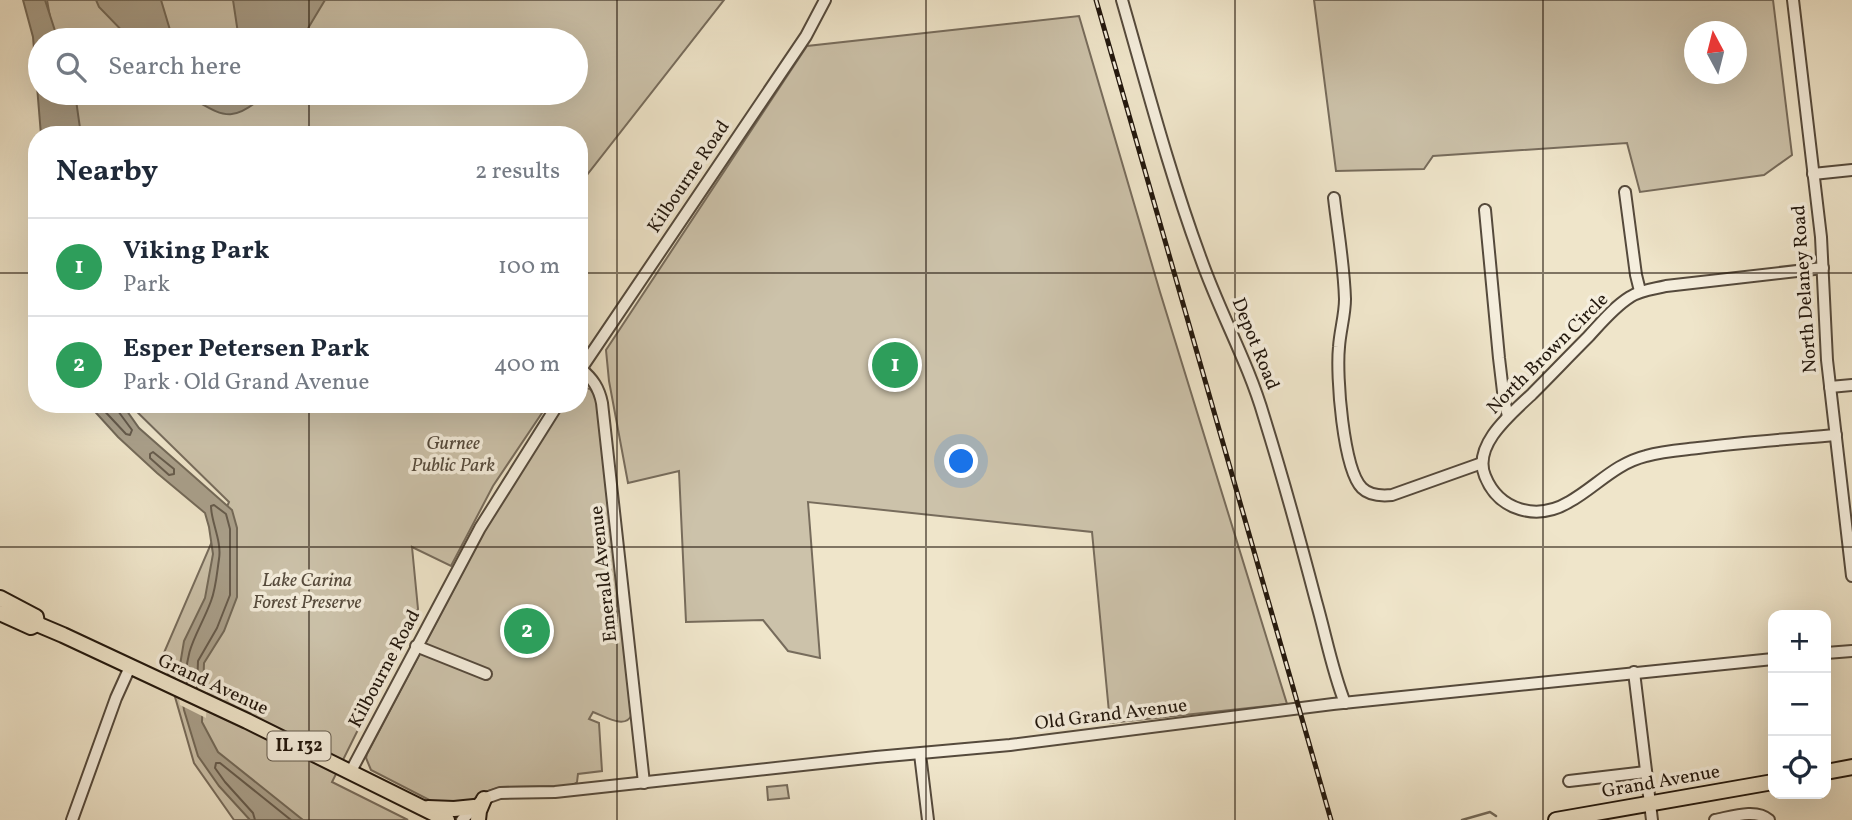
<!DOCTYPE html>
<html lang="en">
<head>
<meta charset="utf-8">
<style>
	:root { --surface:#fff; --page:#f2f2f3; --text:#1f2937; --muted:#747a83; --line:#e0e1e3; --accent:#ea580c }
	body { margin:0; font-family:Vollkorn,serif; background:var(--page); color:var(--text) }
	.controls { position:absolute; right:21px; bottom:21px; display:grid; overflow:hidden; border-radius:14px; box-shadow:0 7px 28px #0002 }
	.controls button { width:63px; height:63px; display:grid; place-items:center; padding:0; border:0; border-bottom:2px solid var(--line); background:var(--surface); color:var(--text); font:35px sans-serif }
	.compass { position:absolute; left:1684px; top:21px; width:63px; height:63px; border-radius:50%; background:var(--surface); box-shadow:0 7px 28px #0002; rotate:353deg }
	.you { position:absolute; left:962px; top:462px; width:24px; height:24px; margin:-18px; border:5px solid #fff; border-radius:50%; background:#1a73e8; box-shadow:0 0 0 10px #1a73e833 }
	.badge { display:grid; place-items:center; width:46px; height:46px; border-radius:50%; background:var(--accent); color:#fff; font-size:23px; font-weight:700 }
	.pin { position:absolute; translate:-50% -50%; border:4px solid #fff; box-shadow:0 2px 7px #0006 }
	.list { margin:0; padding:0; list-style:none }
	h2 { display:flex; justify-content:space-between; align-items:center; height:91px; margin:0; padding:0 28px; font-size:30px }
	h2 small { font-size:23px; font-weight:400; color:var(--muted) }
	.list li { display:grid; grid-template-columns:46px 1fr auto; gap:21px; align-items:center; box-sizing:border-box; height:98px; padding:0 28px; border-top:2px solid var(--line) }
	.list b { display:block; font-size:26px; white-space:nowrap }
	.list p { margin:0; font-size:23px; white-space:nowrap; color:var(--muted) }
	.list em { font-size:23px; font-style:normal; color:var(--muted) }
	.icon { flex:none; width:38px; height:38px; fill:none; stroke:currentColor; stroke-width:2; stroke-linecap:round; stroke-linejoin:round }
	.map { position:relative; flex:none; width:1852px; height:820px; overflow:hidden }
	.search { position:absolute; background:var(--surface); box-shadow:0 7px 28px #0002; left:28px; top:28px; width:560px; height:77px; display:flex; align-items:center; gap:18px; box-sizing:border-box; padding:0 24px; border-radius:38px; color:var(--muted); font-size:26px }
	.panel { position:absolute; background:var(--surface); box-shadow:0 7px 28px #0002; left:28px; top:126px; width:560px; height:287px; border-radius:28px }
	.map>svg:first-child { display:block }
	.green { fill:#ccc2aa; stroke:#776c5c; stroke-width:2; fill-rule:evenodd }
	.water { fill:#a99f8a; stroke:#736958; stroke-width:2 }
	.pier { fill:#efe5ca }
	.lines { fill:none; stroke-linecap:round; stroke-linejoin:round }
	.shore { stroke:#665b4c; stroke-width:2 }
	.stream { stroke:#736958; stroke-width:2.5 }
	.minor-casing { stroke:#554a3c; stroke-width:14 }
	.major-casing { stroke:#22170d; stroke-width:18 }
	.minor { stroke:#f5eedd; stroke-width:10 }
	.major { stroke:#efe5ca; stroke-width:14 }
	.rail-casing { stroke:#22170d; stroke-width:5 }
	.rail { stroke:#f5eedd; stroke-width:2.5; stroke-dasharray:8; stroke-linecap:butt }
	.grid { fill:none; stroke:#22170d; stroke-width:2; stroke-opacity:0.55 }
	.labels { text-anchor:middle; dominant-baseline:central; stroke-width:7; stroke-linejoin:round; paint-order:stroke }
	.shield { fill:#f5eedd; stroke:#61584b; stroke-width:2 }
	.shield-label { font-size:18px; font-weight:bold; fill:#22170d }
	.street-label { font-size:19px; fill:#22170d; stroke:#f5eedd }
	.park-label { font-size:19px; font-style:italic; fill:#554a3c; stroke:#f5eedd }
</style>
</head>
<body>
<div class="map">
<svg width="1852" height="820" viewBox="0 0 1852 820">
	<rect width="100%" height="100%" fill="#efe5ca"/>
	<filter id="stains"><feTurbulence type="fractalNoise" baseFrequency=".00286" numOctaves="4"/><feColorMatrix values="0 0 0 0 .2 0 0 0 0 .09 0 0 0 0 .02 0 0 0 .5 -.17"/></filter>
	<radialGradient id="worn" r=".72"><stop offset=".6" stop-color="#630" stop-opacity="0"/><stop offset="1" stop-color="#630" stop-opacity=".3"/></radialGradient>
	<g class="green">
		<path d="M47 0H724L579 185V135H68L62 93H576V40H54Z"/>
		<path d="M1314 0H1773L1792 155 1764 175 1640 192 1627 143 1433 156 1424 169 1336 171ZM1694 32H1736V74H1694Z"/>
		<path d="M1079 16 1160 292 1287 704 1110 723 1092 532 808 502 820 658 788 651 763 620 686 622 679 471 628 483 609 381 606 350 807 46Z"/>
		<path d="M579 386 590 389 596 397 632 714C626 730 606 717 593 712L589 719 599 723 602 771 578 774 577 782 572 786 501 787 485 792 472 800 437 804 371 770 366 758 367 754 495 511 564 404H579Z"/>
		<path d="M129 404H548L493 486 451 566 412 547 418 609 332 782 408 820H234L194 763 163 655 229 502Z"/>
		<path d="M787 785 789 798 768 800 767 787Z"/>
	</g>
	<g class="water">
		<path d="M23 0H45L58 40H40V93H75L81 135H41L33 37Z"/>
		<path d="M96 0H161L173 40H131L99 7Z"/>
		<path d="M233 0H325L301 40H239Z"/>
		<path d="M182 93H181H267C229 128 222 114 182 93Z"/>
		<path d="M88 404H122L139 428 232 510 237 528V597L224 631 204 663 202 722 218 752 303 820H250L219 786 198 756 184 710 179 671 184 641 205 598 213 554 209 527 205 513 157 473 118 437Z"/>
	</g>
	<path class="pier" d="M175 673 207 688 206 718 180 705Z"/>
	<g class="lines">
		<g class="shore">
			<path d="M98 404 126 434 130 435 132 430 118 411 116 404"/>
			<path d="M153 452 174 469V474L169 475 150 458V454Z"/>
			<path d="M187 683C183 650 200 631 211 601 216 588 217 572 219 559 222 541 211 522 211 506L214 505 226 514 230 529V595L217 628 198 661 197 688"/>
			<path d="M255 820 253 813 225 782 215 768 216 763H220L291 820"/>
		</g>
		<path class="stream" d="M1462 820 1490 812 1496 816"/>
		<g class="minor-casing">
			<g id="minor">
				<path d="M1122 0C1147 87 1170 175 1201 259 1220 313 1248 362 1264 417 1283 478 1300 540 1316 601 1326 636 1332 670 1345 703"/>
				<path d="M1793 0 1821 237 1827 360 1852 576"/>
				<path d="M1813 174 1852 170"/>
				<path d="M1625 192 1636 275 1640 291"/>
				<path d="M1334 198C1338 232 1344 265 1345 299 1345 315 1340 331 1339 347 1336 375 1343 469 1362 488 1370 496 1382 496 1392 495L1482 463"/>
				<path d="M1485 210 1499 358 1504 400 1508 416"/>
				<path d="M1823 268 1666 286C1654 289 1640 290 1630 297 1614 307 1601 323 1588 337 1569 356 1551 375 1532 394 1512 413 1472 445 1485 476 1499 511 1537 521 1569 502 1596 487 1614 464 1646 456 1663 451 1681 450 1698 448 1744 442 1790 439 1836 435"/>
				<path d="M581 369C593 379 599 388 602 403L644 783"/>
				<path d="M579 372 806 36 825 0"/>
				<path d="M1830 387 1852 385"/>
				<path d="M416 646 486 674"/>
				<path d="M1826 653 1852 651"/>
				<path d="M1634 672 1652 820"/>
				<path d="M920 754 928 820"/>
				<path d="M351 771 480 528 558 404"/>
				<path d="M1569 781 1646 772"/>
				<path d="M72 820 116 698 130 667"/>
				<path d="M462 820 483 799 500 793 555 792 876 757 1010 745 1333 704 1773 659"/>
				<path d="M1715 820C1731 817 1756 808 1769 820"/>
			</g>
		</g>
		<g class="major-casing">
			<g id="major">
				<path d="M0 598 36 617 37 624"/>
				<path d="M0 613 31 627 37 624 63 635 247 721 447 820"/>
				<path d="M1826 772 1852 767"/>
				<path d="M428 808 454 809 474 807"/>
				<path d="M478 820 479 811 484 799"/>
				<path d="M1556 820 1773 782"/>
			</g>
		</g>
		<use href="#minor" class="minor"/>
		<use href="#major" class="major"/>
		<g class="rail-casing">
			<path id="rail" d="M1096 0 1331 820"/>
		</g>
		<use href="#rail" class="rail"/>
	</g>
	<path class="grid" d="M309 0V40M617 0V820M926 0V820M1235 0V820M1543 0V820M309 93V135M0 273H37M579 273H1852M309 404V820M0 547H1852"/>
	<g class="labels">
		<rect class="shield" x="267.5" y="731.5" width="63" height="29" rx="5"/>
		<g class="shield-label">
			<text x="299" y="746">IL 132</text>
		</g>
		<g class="street-label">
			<text transform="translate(689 177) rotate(-56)">Kilbourne Road</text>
			<text transform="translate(1805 289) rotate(-94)">North Delaney Road</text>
			<text transform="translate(1255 344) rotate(68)">Depot Road</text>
			<text transform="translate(1548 354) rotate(-45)">North Brown Circle</text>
			<text transform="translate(604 574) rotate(-96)">Emerald Avenue</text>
			<text transform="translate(385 669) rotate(-62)">Kilbourne Road</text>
			<text transform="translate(213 685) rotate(25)">Grand Avenue</text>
			<text transform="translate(1111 715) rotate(-7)">Old Grand Avenue</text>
			<text transform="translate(1661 782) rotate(-10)">Grand Avenue</text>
		</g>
		<g class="park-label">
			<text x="453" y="444">Gurnee<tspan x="453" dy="22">Public Park</tspan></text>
			<text x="307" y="581">Lake Carina<tspan x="307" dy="22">Forest Preserve</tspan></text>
		</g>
	</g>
	<rect width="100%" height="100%" filter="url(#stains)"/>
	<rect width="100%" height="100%" fill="url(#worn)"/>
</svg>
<div class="controls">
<button>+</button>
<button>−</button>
<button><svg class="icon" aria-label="locate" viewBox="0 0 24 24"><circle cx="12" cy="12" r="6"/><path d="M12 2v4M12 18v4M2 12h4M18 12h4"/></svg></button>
</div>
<svg class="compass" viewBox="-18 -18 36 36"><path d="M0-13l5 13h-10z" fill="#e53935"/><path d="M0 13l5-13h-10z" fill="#747a83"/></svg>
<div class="you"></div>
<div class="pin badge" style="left:895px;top:365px;background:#2e9e5b">1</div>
<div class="pin badge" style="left:527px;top:631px;background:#2e9e5b">2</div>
<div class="search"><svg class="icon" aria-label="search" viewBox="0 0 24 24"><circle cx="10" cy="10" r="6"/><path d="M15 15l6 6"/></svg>Search here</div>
<section class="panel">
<h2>Nearby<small>2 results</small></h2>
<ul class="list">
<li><span class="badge" style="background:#2e9e5b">1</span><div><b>Viking Park</b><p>Park</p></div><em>100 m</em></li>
<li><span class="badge" style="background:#2e9e5b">2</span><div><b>Esper Petersen Park</b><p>Park · Old Grand Avenue</p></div><em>400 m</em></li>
</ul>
</section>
</div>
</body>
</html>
